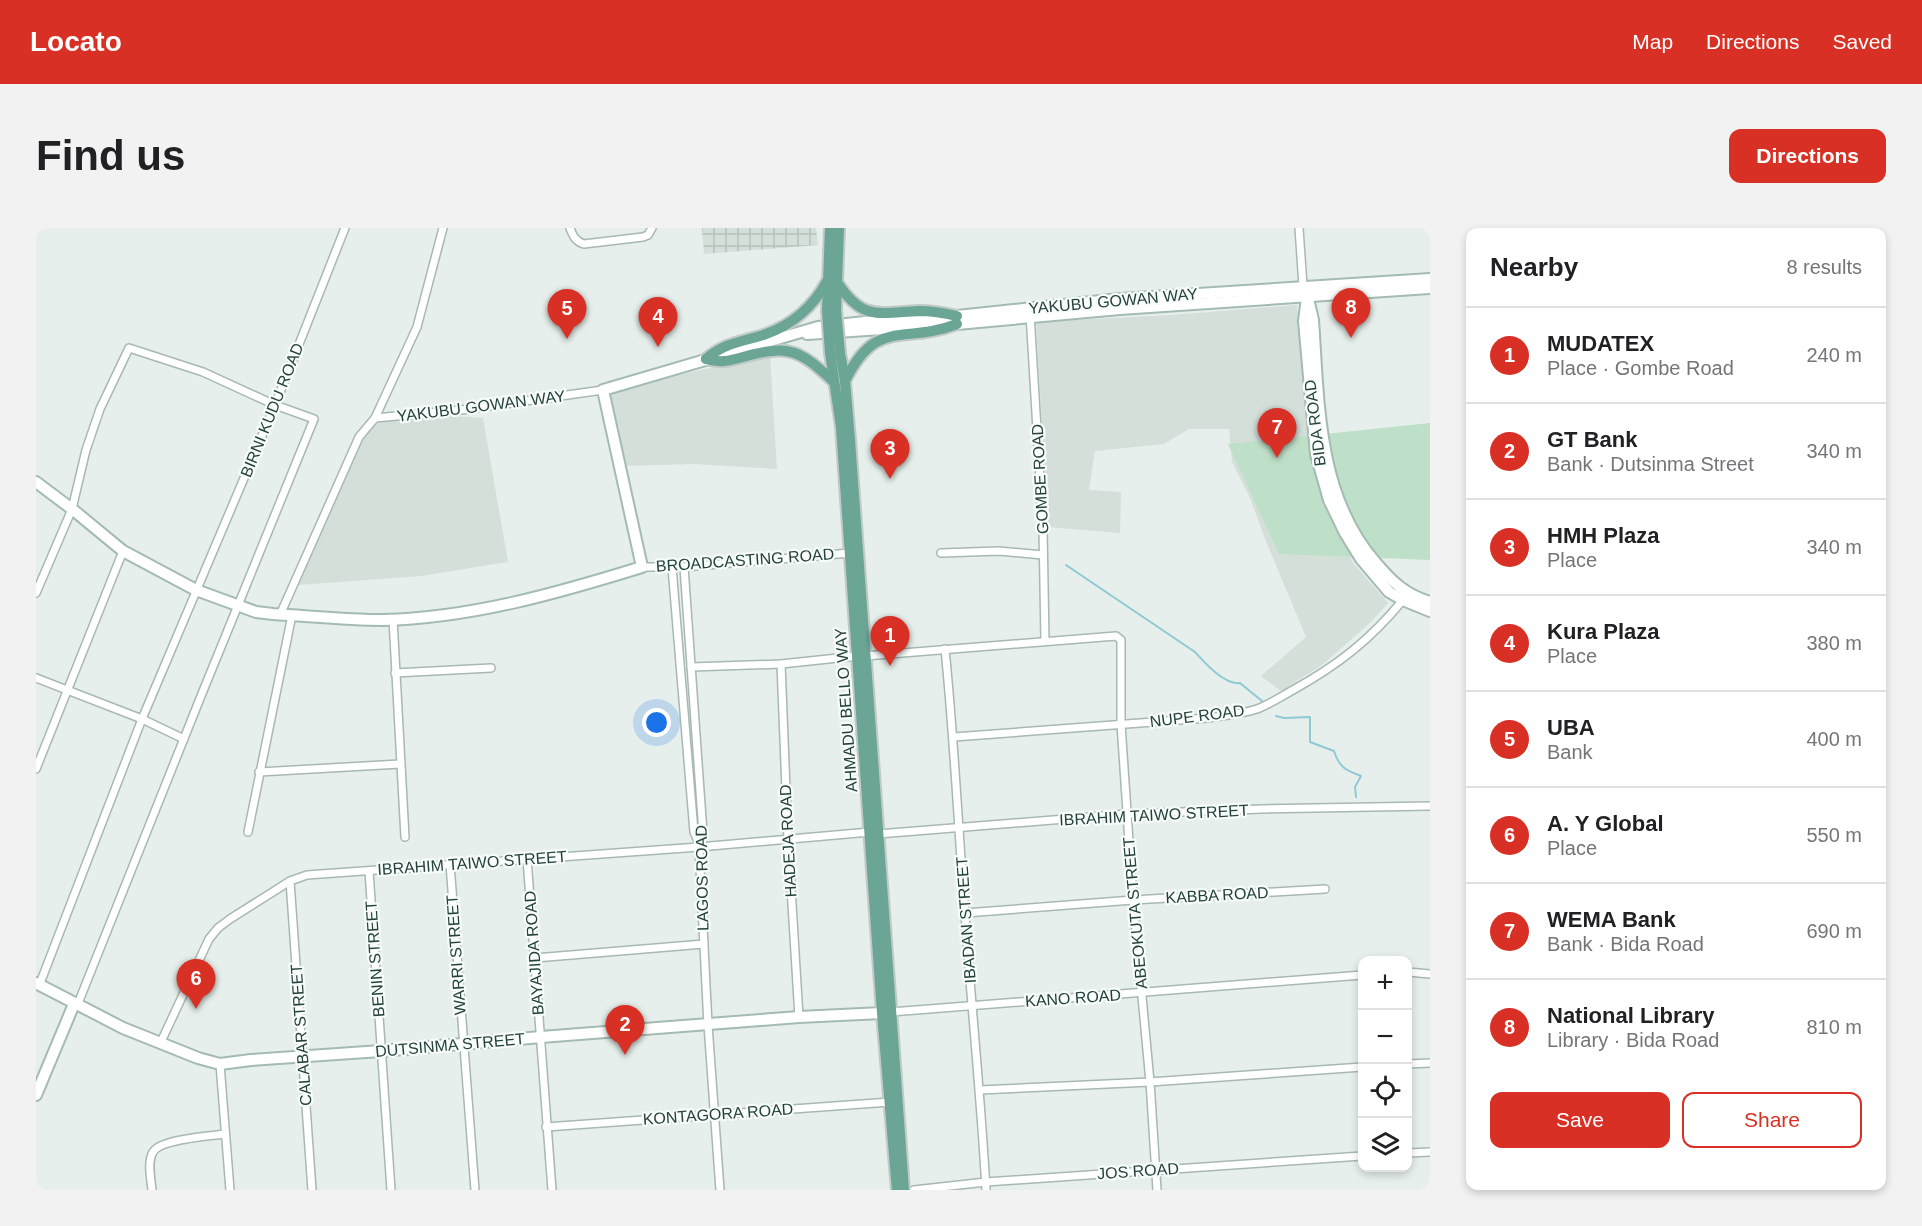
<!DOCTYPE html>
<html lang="en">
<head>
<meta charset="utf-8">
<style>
	:root { --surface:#fff; --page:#f2f2f2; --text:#202124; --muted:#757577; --line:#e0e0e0; --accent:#d93025 }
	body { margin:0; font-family:Arial,sans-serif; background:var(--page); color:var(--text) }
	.controls { position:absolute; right:18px; bottom:18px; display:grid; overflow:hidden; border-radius:12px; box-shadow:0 3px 9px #0003 }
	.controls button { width:54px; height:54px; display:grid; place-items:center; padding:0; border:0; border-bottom:2px solid var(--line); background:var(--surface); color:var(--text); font:30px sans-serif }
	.you { position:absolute; left:621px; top:495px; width:21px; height:21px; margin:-15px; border:4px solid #fff; border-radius:50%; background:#1a73e8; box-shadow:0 0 0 9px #1a73e833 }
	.badge { display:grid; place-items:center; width:39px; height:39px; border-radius:50%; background:var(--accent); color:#fff; font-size:20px; font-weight:700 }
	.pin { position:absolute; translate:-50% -50px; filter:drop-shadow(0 2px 3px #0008) }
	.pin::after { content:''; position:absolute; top:32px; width:21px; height:18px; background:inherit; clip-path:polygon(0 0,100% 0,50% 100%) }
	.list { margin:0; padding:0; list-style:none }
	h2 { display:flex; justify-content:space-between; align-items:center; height:78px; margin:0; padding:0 24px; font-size:26px }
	h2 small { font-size:20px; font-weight:400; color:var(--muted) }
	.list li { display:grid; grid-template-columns:39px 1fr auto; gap:18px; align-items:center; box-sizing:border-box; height:96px; padding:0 24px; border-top:2px solid var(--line) }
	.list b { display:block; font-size:22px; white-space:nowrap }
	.list p { margin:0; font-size:20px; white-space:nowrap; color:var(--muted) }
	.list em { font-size:20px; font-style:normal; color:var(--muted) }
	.actions { display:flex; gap:12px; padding:18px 24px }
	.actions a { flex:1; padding:14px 0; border:2px solid var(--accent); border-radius:12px; text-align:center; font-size:21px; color:var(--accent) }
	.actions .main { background:var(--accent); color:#fff }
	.icon { flex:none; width:33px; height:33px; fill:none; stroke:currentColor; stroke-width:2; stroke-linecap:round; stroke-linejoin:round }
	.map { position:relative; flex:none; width:1394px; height:962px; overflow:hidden; border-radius:12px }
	header { display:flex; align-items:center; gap:36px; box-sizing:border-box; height:84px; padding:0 30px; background:var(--accent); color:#fff }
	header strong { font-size:28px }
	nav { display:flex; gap:33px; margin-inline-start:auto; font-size:21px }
	.intro { display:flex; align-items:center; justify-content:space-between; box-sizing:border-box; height:144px; padding:0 36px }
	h1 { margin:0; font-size:42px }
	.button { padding:15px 27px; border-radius:12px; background:var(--accent); color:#fff; font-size:21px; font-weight:700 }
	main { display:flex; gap:36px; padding:0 36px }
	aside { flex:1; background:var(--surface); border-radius:12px; box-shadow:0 3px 9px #0003 }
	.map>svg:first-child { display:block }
	.built { fill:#d4dfda }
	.industrial { fill:url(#industrial-grid) }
	.garden { fill:#bfe0c8 }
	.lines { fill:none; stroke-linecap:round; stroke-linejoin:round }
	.stream { stroke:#8ec9d4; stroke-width:2 }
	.street-casing { stroke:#a8b8b2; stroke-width:10 }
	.secondary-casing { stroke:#a4bbb3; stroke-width:14 }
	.primary-casing { stroke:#c2cac8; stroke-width:14 }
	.street { stroke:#fff; stroke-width:7 }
	.secondary { stroke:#fff; stroke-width:10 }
	.primary { stroke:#6aa596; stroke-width:10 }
	.primary-bridge-casing { stroke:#c2cac8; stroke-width:14; stroke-linecap:butt }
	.primary-bridge { stroke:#6aa596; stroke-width:10 }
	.labels { text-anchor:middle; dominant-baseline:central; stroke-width:4.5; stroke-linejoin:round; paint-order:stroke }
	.street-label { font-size:16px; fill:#24423a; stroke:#f7fbf9 }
</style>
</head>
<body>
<header>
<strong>Locato</strong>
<nav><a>Map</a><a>Directions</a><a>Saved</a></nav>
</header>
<div class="intro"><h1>Find us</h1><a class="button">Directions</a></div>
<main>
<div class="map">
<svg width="1394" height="962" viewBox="0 0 1394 962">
	<defs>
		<pattern id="industrial-grid" width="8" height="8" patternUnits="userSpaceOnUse" patternTransform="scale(1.5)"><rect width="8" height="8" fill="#d4dfda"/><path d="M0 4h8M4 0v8" fill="none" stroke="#b6c1bc"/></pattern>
	</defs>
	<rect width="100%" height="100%" fill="#e6efeb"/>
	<g class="built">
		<path d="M1261 77 1275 232 1287 278 1318 336 1352 375 1335 394 1286 437 1245 463 1225 448 1270 409 1229 311 1214 270 1196 234 1193 201H1153L1128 216 1059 223 1053 262 1085 264 1084 305 1012 299 1000 94 1135 87Z"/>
		<path d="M734 127 741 241 659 236 586 238 573 162Z"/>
		<path d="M399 187 447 190 472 334 385 348 263 357 291 280 332 203 349 190Z"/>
	</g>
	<path class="industrial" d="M666 0H780L782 17 668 26Z"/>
	<path class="garden" d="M1394 195V332L1243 326 1192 216Z"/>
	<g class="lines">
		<g class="stream">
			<path d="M1030 337 1159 424C1169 435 1188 457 1204 455L1226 473"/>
			<path d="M1240 488 1248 490 1274 489V514L1298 523C1303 539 1309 542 1325 548L1319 559 1320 569"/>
		</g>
		<g class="street-casing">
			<g id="street">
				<path d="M534 0C537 8 539 13 548 16L607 9 612 7 616 0"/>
				<path d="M1263 0 1267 58"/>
				<path d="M994 86 1007 301 1009 413"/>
				<path d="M339 190 381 99 407 0"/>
				<path d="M905 325 963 323 1007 327"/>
				<path d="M606 339H648L814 325"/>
				<path d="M636 339 658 604 662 613"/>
				<path d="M648 339 667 605 662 613 663 619 672 797 684 962"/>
				<path d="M0 365 36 281 50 222 64 181 93 120 167 144 239 177 278 191 165 468 41 778"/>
				<path d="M244 387 323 209 339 190 425 182 567 162"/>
				<path d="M357 391 369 609"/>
				<path d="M909 421C918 509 922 597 929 685 935 777 945 869 950 962"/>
				<path d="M829 428 1080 408 1085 412V496L1097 672 1114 854 1121 962"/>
				<path d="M745 436 752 611 763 789"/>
				<path d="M655 439 745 436 821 428"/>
				<path d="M359 445 455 440"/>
				<path d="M0 450 106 491 148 511"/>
				<path d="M918 509 1171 490C1188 488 1205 486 1221 481 1234 476 1246 468 1257 462 1302 437 1334 412 1367 372"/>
				<path d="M0 541 87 323"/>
				<path d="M223 544 364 536"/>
				<path d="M212 604 256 387"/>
				<path d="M842 606 1091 586 1226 581 1394 578"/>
				<path d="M491 631 516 962"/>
				<path d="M414 636 439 962"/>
				<path d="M333 643 355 962"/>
				<path d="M254 653 276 962"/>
				<path d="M929 685 1097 672 1289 661"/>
				<path d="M499 730 668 716"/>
				<path d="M1372 744 1394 746"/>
				<path d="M3 758 106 491 239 177 309 0"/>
				<path d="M855 784 1326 747"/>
				<path d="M124 816 173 711 182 700 194 691 254 653 271 647 663 619 834 604"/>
				<path d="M184 836 194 962"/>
				<path d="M1372 836 1394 835"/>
				<path d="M944 862 1114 854 1326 839"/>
				<path d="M510 899 854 874"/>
				<path d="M1372 925 1394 924"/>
				<path d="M116 962C115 951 111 934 117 924 124 911 175 908 189 906"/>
				<path d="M878 962 950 954 1326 928"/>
			</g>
		</g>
		<g class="secondary-casing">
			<g id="secondary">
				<path d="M1271 69 1268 93 1280 226 1293 272 1309 305 1325 331 1353 364 1367 372 1394 383"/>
				<path d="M1273 75 1277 92C1283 176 1281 268 1340 335 1356 354 1370 367 1394 374"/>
				<path d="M771 106 921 96 1084 81 1394 60"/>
				<path d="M0 254 36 281 87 323 160 362 220 384 237 386C273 388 310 392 347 392 435 390 522 365 606 339L567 162 782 99 829 94 921 88 1084 71 1394 51"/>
				<path d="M0 755 87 800 162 830 184 836 215 832 345 823 505 809 763 789 846 785"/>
				<path d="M0 867 38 776"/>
			</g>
		</g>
		<g class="primary-casing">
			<g id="primary">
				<path d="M801 54C826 93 842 85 883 83 896 83 908 85 921 88"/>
				<path d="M800 82 803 0"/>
				<path d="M791 83 794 0"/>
				<path d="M794 125 805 199 846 785 861 962"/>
				<path d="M804 125 809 153 814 212 868 962"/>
				<path d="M670 131C689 114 707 114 730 106 756 97 778 78 791 53"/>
				<path d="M670 131C684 135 693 133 707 129 753 116 764 122 798 154"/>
				<path d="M809 153C841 88 867 117 921 96"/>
			</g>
		</g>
		<use href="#street" class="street"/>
		<use href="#secondary" class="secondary"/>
		<use href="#primary" class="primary"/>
		<g class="primary-bridge-casing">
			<g id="primary-bridge">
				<path d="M800 82 804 125"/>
				<path d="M791 83 794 125"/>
			</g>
		</g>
		<use href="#primary-bridge" class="primary-bridge"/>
	</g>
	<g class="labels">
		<g class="street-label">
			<text transform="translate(1077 73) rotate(-5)">YAKUBU GOWAN WAY</text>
			<text transform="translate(445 178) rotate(-7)">YAKUBU GOWAN WAY</text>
			<text transform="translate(236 182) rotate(-68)">BIRNI KUDU ROAD</text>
			<text transform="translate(1279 195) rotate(-97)">BIDA ROAD</text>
			<text transform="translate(1004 251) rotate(-93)">GOMBE ROAD</text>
			<text transform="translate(709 332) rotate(-4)">BROADCASTING ROAD</text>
			<text transform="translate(810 482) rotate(-94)">AHMADU BELLO WAY</text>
			<text transform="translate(1161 488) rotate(-7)">NUPE ROAD</text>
			<text transform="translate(1118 587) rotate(-3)">IBRAHIM TAIWO STREET</text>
			<text transform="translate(752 613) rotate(-93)">HADEJA ROAD</text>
			<text transform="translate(436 635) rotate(-4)">IBRAHIM TAIWO STREET</text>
			<text transform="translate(666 650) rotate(-91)">LAGOS ROAD</text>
			<text transform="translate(1181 667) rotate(-3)">KABBA ROAD</text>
			<text transform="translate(1099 685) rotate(-95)">ABEOKUTA STREET</text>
			<text transform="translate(930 692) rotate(-94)">IBADAN STREET</text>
			<text transform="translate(498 725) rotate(-94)">BAYAJIDA ROAD</text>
			<text transform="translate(420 727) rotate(-94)">WARRI STREET</text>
			<text transform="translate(339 731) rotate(-94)">BENIN STREET</text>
			<text transform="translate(1037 770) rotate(-4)">KANO ROAD</text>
			<text transform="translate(265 807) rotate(-94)">CALABAR STREET</text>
			<text transform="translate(414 817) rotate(-5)">DUTSINMA STREET</text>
			<text transform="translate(682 886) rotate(-4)">KONTAGORA ROAD</text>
			<text transform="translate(1102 943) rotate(-4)">JOS ROAD</text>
		</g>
	</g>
</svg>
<div class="controls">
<button>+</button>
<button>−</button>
<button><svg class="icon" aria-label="locate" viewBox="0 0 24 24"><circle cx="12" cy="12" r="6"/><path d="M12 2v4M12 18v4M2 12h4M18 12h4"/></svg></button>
<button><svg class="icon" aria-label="layers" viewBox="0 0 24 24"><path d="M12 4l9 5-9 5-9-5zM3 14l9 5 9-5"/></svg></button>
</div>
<div class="you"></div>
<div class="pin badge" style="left:854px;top:438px">1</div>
<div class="pin badge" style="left:589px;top:827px">2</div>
<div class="pin badge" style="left:854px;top:251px">3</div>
<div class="pin badge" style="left:622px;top:119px">4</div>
<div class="pin badge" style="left:531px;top:111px">5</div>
<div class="pin badge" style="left:160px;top:781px">6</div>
<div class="pin badge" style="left:1241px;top:230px">7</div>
<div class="pin badge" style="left:1315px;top:110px">8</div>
</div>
<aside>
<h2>Nearby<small>8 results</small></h2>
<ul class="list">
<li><span class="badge">1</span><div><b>MUDATEX</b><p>Place · Gombe Road</p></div><em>240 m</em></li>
<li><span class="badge">2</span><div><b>GT Bank</b><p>Bank · Dutsinma Street</p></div><em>340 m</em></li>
<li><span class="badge">3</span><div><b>HMH Plaza</b><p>Place</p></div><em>340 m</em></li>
<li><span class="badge">4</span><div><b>Kura Plaza</b><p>Place</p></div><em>380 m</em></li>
<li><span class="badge">5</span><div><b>UBA</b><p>Bank</p></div><em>400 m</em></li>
<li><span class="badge">6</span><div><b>A. Y Global</b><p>Place</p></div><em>550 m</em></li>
<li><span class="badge">7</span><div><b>WEMA Bank</b><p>Bank · Bida Road</p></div><em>690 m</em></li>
<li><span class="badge">8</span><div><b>National Library</b><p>Library · Bida Road</p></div><em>810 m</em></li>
</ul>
<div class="actions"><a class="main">Save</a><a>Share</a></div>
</aside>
</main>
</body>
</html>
